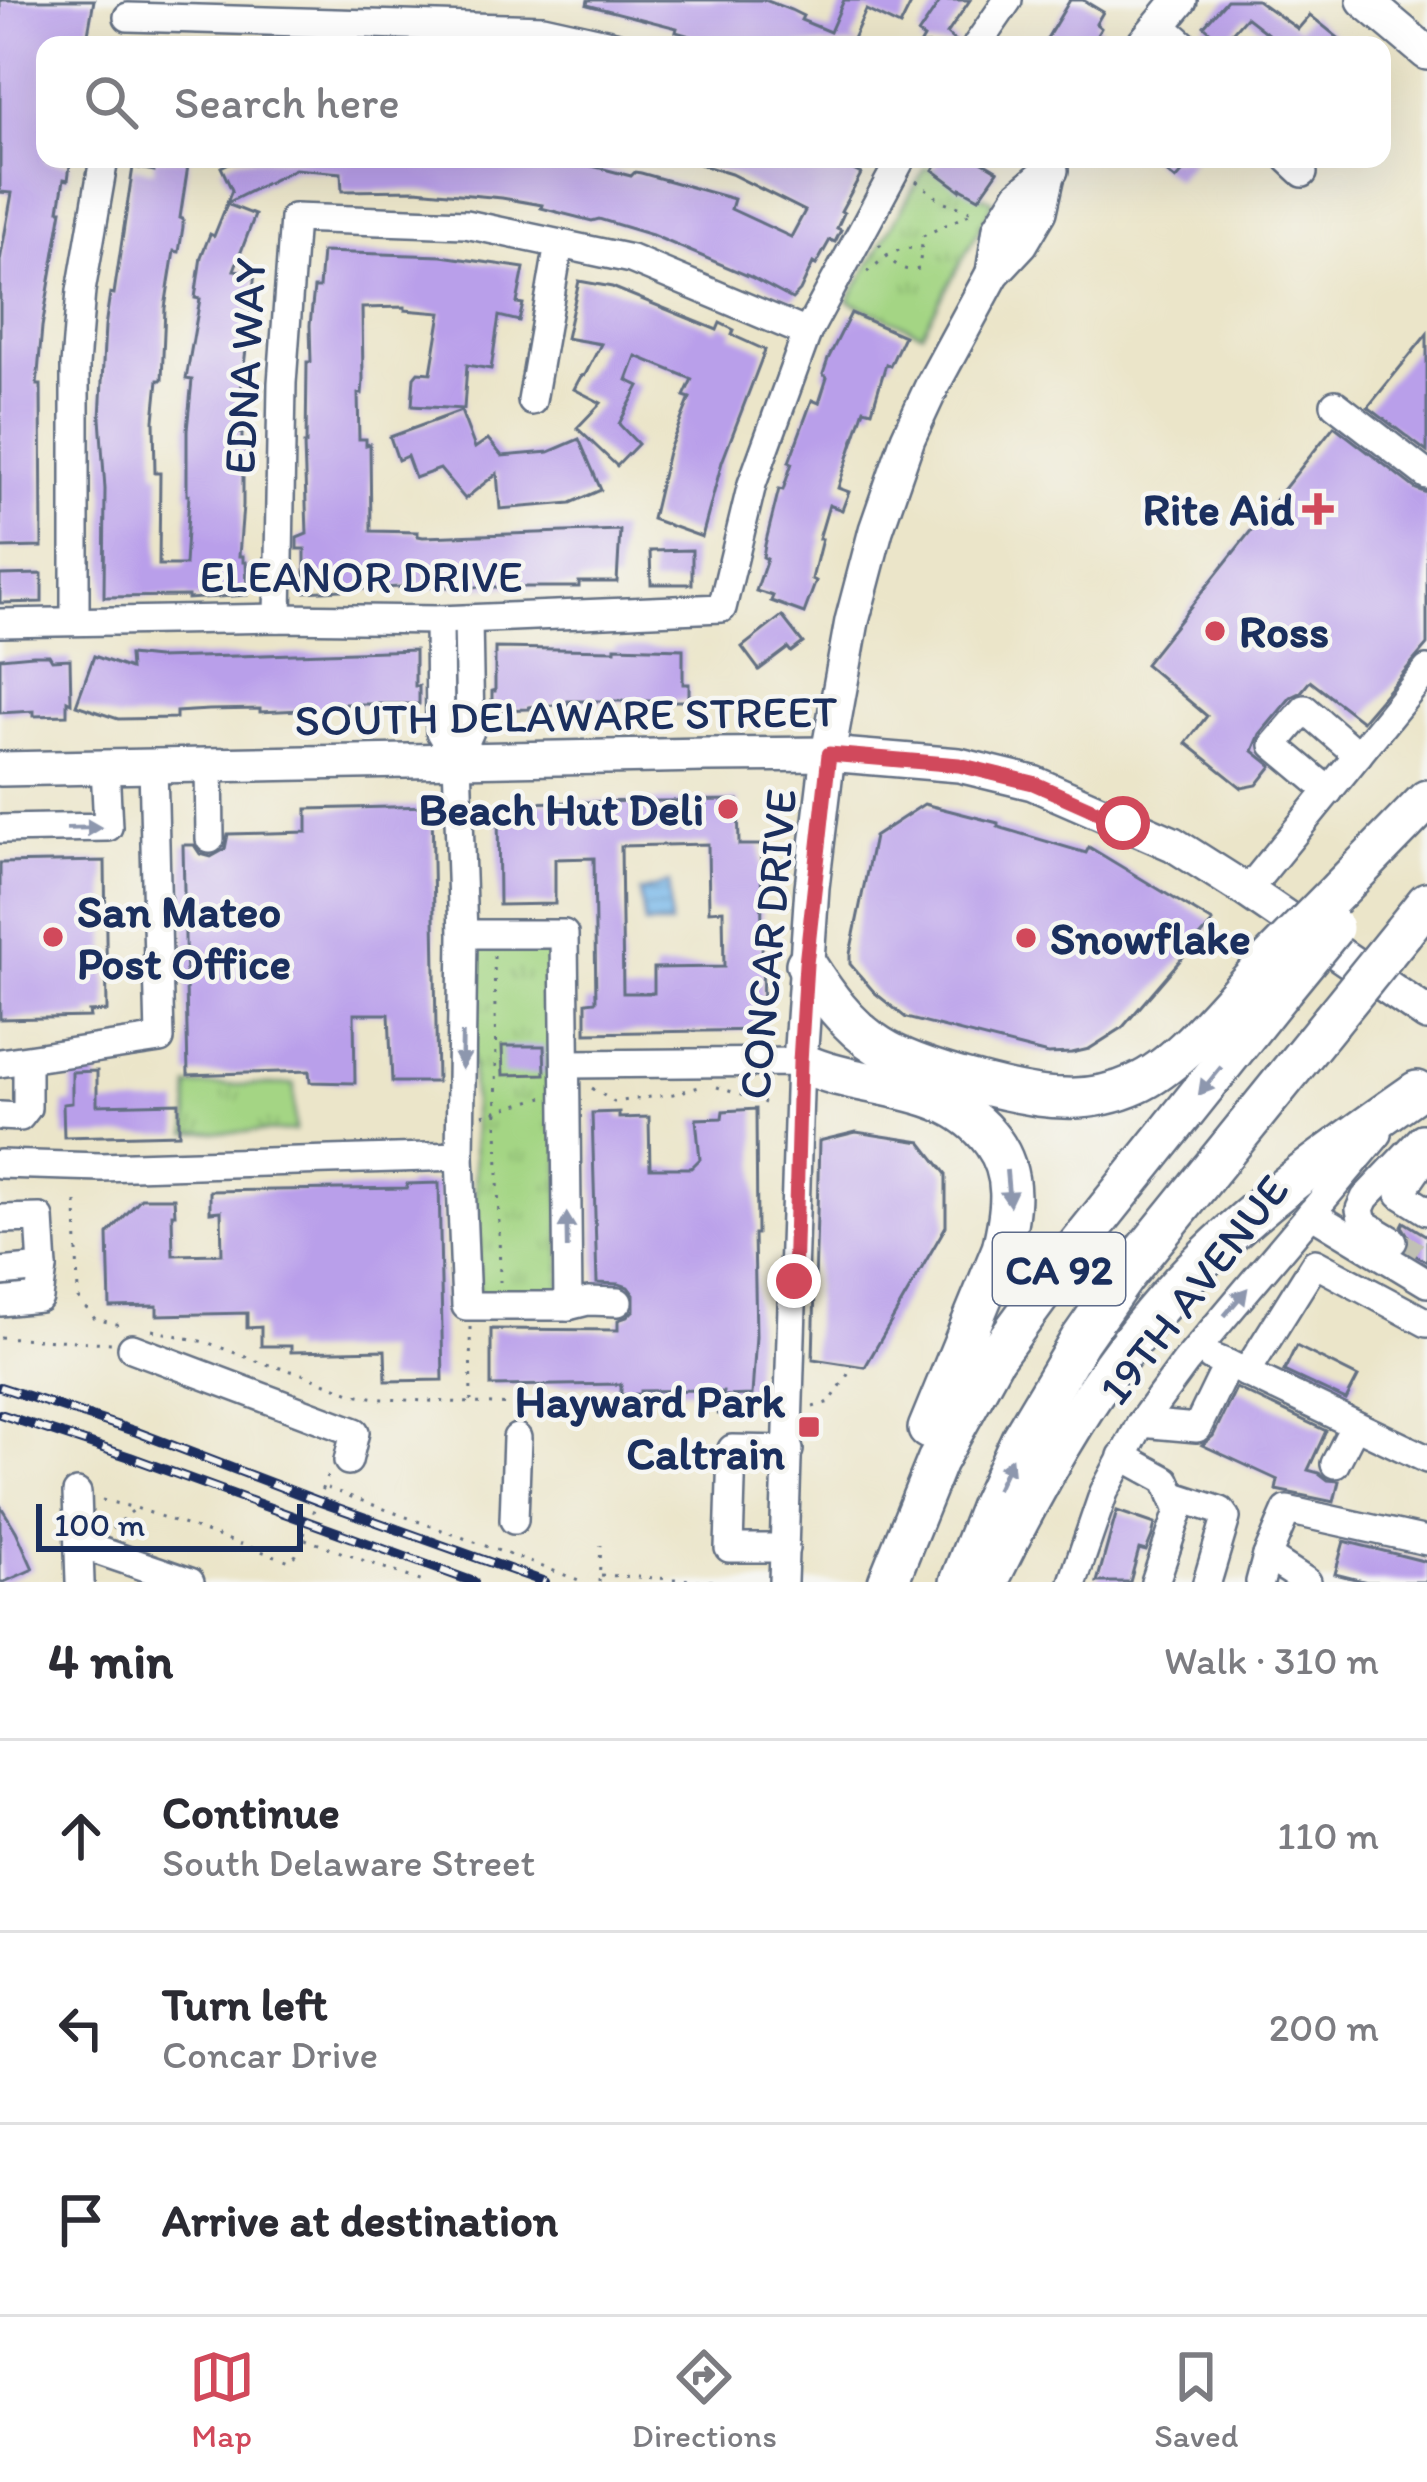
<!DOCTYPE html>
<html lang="en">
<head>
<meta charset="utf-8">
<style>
	:root { --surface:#fff; --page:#f2f2f3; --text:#2b2b33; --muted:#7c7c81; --line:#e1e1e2; --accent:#d1495b }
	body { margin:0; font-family:Itim,sans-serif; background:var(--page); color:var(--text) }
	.scale { position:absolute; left:36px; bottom:30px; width:267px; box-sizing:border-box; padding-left:12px; border:6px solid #1b2f5e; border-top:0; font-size:33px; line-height:42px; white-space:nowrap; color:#1b2f5e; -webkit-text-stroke:9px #f6f6f2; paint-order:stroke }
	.stop { position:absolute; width:36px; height:36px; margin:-27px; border:9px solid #d1495b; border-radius:50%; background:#fff }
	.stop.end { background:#d1495b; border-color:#fff; box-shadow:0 3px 12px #0008 }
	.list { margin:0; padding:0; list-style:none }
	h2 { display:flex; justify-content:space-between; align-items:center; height:156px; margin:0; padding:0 48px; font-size:51px }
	h2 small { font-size:39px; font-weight:400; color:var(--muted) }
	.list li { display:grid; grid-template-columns:78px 1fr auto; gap:36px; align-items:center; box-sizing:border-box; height:192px; padding:0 48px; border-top:3px solid var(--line) }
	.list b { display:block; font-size:45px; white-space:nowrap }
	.list p { margin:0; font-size:39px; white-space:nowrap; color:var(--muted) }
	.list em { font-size:39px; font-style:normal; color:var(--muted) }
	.icon { flex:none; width:66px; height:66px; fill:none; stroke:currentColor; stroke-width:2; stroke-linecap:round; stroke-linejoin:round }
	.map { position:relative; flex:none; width:1427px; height:1582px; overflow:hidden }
	.search { position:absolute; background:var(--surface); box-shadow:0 12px 48px #0002; left:36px; right:36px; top:36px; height:132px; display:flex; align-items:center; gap:30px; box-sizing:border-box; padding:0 42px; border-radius:24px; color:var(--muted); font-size:45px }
	.sheet { height:732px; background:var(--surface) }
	nav { display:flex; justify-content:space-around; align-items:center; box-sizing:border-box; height:168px; border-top:3px solid var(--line); background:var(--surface); font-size:33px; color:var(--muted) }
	nav a { display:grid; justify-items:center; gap:6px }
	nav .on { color:var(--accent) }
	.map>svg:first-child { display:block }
	.park { fill:url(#park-tufts); stroke:#608271; stroke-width:3 }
	.water { fill:url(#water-rules); stroke:#4872a4; stroke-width:3 }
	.building { fill:#b99fea; fill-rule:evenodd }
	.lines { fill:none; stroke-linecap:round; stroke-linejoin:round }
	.minor-tunnel { stroke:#c1c1b4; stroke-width:27; stroke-dasharray:27 14; stroke-linecap:butt }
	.minor-casing { stroke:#646f83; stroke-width:32 }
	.major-casing { stroke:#646f83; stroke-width:38 }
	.highway-casing { stroke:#646f83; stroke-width:44 }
	.path { stroke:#646f83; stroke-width:3; stroke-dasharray:3 9; stroke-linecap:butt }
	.minor { stroke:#fff; stroke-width:27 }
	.major { stroke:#fff; stroke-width:33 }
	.highway { stroke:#fff; stroke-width:39 }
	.rail-casing { stroke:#1b2f5e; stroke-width:10 }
	.rail { stroke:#f6f6f2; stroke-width:6; stroke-dasharray:18; stroke-linecap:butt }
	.highway-bridge-casing { stroke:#646f83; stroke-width:44; stroke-linecap:butt }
	.highway-bridge { stroke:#fff; stroke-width:39 }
	.oneway { fill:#8d97ae }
	.route { stroke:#d1495b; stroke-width:15 }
	.poi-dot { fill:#d1495b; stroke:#f6f6f2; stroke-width:4.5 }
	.labels { text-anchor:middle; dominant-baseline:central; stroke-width:9; stroke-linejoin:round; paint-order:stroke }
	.shield { fill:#f6f6f2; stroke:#5d6b8a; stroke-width:3 }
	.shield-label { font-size:42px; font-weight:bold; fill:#1b2f5e }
	.street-label { font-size:45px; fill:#1b2f5e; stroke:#f6f6f2 }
	.poi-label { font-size:45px; font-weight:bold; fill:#1b2f5e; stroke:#f6f6f2; text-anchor:end }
</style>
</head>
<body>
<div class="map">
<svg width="1427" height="1582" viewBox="0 0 1427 1582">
	<defs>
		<pattern id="park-tufts" width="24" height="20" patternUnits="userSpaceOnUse" patternTransform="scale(3)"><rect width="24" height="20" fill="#a4d584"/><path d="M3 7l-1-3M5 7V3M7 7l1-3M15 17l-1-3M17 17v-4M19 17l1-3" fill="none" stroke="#8db774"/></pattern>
		<pattern id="water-rules" width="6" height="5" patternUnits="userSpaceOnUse" patternTransform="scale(3)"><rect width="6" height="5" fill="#75b6e9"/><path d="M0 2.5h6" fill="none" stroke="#5f94c0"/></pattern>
	</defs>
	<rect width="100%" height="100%" fill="#f6f6f2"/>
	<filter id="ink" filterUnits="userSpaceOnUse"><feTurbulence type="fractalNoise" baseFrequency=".00833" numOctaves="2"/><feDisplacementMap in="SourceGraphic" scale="24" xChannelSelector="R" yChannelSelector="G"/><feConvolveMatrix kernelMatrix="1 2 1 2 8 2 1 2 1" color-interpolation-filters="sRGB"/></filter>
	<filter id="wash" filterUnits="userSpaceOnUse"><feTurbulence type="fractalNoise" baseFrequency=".004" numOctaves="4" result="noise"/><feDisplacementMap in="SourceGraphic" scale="48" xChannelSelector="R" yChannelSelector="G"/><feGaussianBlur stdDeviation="2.7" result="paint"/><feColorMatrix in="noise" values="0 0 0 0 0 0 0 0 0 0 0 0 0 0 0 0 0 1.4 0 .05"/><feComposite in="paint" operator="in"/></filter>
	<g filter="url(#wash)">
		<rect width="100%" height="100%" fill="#ebe5c9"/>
		<g class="park">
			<path d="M926 167 994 202 922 333 848 301Z"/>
			<path d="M558 937 561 1302 479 1300 468 939Z"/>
			<path d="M294 1084 295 1131 188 1133 189 1086Z"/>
		</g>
		<path class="water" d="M669 883 670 925H645L640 892Z"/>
		<g id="blocks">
			<g class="building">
				<path d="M0 0H94L86 45H45V161L70 165 68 180 64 179 59 210H62L42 327 37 385H41L42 547 0 548V261L12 193 0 192Z"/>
				<path d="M588 0H765L791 10 803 16 801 20 830 32 844 0H913L900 26 866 10 852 41 861 45H721L676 32 677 28 587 5Z"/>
				<path d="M941 0H970L947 34 959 45H920L924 38 918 34Z"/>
				<path d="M1070 0H1083L1103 12 1096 24 1101 28 1091 45H1043Z"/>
				<path d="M1227 0H1257L1298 29 1310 15 1347 45H1282L1246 17 1223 43 1204 26Z"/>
				<path d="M154 159H189L180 218 183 219V227L179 252 174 251 165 308 162 380H158L154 420 155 473H160L159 565H185L189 495H187V430L192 380 186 379 200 299 195 298 201 257 210 234 214 236 227 204 255 215 234 270 255 273 241 391H243L239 433H242V448H246V464H243V506L239 556H243V562H246L247 595 188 599V596L104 597 105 489 100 418 105 327 110 293 114 294 133 167 154 171Z"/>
				<path d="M237 159H577L585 161 584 164 631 176 635 172 641 173 734 199 731 209 791 237 805 211 731 174 692 162V159H832L861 174 841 211 844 213 837 228 841 230 835 242 830 240 816 265 813 263 800 291 792 299 751 277 652 235 599 219 592 221 541 208 542 205 502 198 416 190 342 191 341 173 295 169 227 203 232 190 221 167Z"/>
				<path d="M940 159H978L998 171 979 198 961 188 960 190 933 170Z"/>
				<path d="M1150 159H1194L1176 180Z"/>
				<path d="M322 252 441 256 524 268 517 303 523 304 519 321 499 316 491 369 467 365 464 409 412 406 414 377 418 372 431 373 441 313 405 310V307L362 308 363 380 362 394H358L359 439H366V445L370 444 371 531 418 532V536L423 537 620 530 617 582H579V587H401L305 592V549H297V538L307 534 304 444H306L307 362H311L310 325 314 288H319Z"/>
				<path d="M579 281 612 287 717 330 720 323 734 330 732 335 765 350 722 462 702 537 652 519 668 452 690 398 684 396 692 379 636 356 627 380 639 386 619 424 638 444 617 466 577 428 601 403 574 389 581 376 585 375 601 344 566 338Z"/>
				<path d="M851 313 904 336 890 366 886 364 872 411 864 409 838 488 849 492 842 510 829 505 819 539H822L812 579 816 581 804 613 771 601 773 596 756 591 767 559 763 557 765 545 779 489 783 490 792 463 789 462 812 400 819 403 827 378 823 374 828 359Z"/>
				<path d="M1427 334V452L1368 407Z"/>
				<path d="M461 411 475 448 488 439 502 456 549 452 579 439 601 490 571 503 500 509 497 473 465 499 440 469 415 478 407 456 398 460 390 437Z"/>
				<path d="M1334 426 1416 489 1427 493V645L1362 721 1310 681 1301 692 1291 697 1260 734 1253 751 1272 766 1257 785 1242 788 1186 743 1207 716 1145 664Z"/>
				<path d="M692 550V584H651L650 551Z"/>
				<path d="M42 574V602L0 603V575Z"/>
				<path d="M782 616 803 643 791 652 788 648 759 670 742 647Z"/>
				<path d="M615 647 683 649V684H689V701H568V704L529 707V709L492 710V691H495V648L615 650Z"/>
				<path d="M415 650V686H419V704H336L322 709 260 712V709L209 710 176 712V718L118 719 76 705 94 656 130 669 129 655 157 658 236 656Z"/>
				<path d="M33 655H49L52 660 70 659 71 703 67 701V715L34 716V711L0 713V658Z"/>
				<path d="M738 800 739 845H761L763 1030 586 1033V1002L596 1001 594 858 555 859V904L499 905 498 803ZM708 844 709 911 723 910 724 967 654 968V993H623L621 846Z"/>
				<path d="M924 804 998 823V827L1086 853 1089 847 1213 922 1122 1028 1089 1049 1072 1053 1048 1054 906 1018 875 993 850 964V954L874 837Z"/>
				<path d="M432 806 437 1082H392L389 1014H354L355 1083 310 1082 309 1071 188 1075 183 845H194L200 854 211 857 225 849 228 834 307 832V809Z"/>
				<path d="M105 861 107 1011 89 1012 90 1017 0 1019V863Z"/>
				<path d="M502 1046H544L545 1074 503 1075Z"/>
				<path d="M97 1071V1105L179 1103V1134L64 1137 63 1104 72 1103V1072Z"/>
				<path d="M756 1109 757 1234H754L756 1336 752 1395 723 1396V1392L702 1393V1390L641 1391V1394L621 1395V1384L491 1386V1329L618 1330V1320L627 1317 634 1310V1295L628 1287 619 1284 597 1283 592 1113 619 1112V1118L649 1117 650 1168H691L700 1159 696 1119 722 1118 723 1111Z"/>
				<path d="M856 1132 921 1142 946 1174V1226L865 1367 813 1359 819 1141Z"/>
				<path d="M439 1183 443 1380 386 1381 385 1350 291 1352V1346H261V1327L247 1328V1313L157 1315V1306L110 1307 108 1234 141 1198H174L175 1214H172L173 1255 222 1254 221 1211 210 1212V1191L407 1188V1184Z"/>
				<path d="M1404 1222 1427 1236V1262L1408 1251 1411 1240 1402 1226Z"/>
				<path d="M1296 1346 1358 1377 1346 1400 1284 1371Z"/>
				<path d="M1236 1388 1326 1431 1308 1470 1319 1473 1328 1480 1339 1481 1334 1502 1276 1490 1278 1480 1202 1445 1213 1436Z"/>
				<path d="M0 1505 16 1531 33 1569 4 1582H0Z"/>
				<path d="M1117 1511 1155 1524 1152 1536 1146 1551 1139 1549 1130 1582H1097Z"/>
				<path d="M1344 1541 1427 1562V1582H1367L1335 1574Z"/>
			</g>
		</g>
	</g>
	<g filter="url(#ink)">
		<use href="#blocks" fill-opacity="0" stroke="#646f83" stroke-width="3"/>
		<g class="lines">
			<path class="minor-tunnel" d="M1393 1241 1427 1262"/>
			<g class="minor-casing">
				<g id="minor">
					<path d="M128 17 543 29 615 45"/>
					<path d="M1160 24 1184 45"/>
					<path d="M977 45 1008 0"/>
					<path d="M1288 159 1303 173"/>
					<path d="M532 401 559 244"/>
					<path d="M1335 404 1427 475"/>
					<path d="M278 618 282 383 294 218 466 224 631 259 807 333"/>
					<path d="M439 620 440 732 457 760"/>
					<path d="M75 621V365L81 291 104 159"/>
					<path d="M0 623 278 618 439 620 722 608 752 484 807 333 901 159"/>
					<path d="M209 765 210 839"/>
					<path d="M1329 791 1274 745 1305 709 1358 755"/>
					<path d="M0 829 108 827 105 767"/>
					<path d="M1247 891 1427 670"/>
					<path d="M463 934H564L568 1306H466L460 1156 463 934 457 760 470 731 468 619"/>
					<path d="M0 1063 160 1039 153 766"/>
					<path d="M566 1064 800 1062 783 1582"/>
					<path d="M0 1116 20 1117 27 1108V1061"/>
					<path d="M1427 1155 1400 1194 1427 1211"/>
					<path d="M0 1164 101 1167 460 1156"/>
					<path d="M1311 1213 1427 1283"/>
					<path d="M0 1219 40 1218 43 1268 39 1298 0 1302"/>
					<path d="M1393 1241 1363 1223 1360 1209 1365 1198 1422 1138"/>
					<path d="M0 1272 43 1268"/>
					<path d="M568 1306 588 1301 618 1302"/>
					<path d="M132 1348 355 1432 348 1461"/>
					<path d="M1228 1364 1427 1459"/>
					<path d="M1246 1373 1315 1263 1427 1323"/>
					<path d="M1141 1423 1197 1428 1228 1364 1211 1357"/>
					<path d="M1122 1456 1166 1480 1179 1511 1155 1582"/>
					<path d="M1335 1464 1355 1425"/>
					<path d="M77 1493 80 1582"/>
					<path d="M1172 1495 1221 1511 1226 1518 1207 1582"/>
					<path d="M514 1520 517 1438"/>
					<path d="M79 1544 190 1582"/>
					<path d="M785 1548H729L732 1449 789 1450"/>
					<path d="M1267 1556 1307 1582"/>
					<path d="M1073 1582 1104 1492 1141 1423 1185 1363 1378 1134"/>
					<path d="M1260 1582 1267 1556 1287 1510 1427 1541"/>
				</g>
			</g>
			<g class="major-casing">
				<g id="major">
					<path d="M1364 0 1427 53"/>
					<path d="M1143 45 1180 0"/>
					<path d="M993 273 1000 228 1020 196 1051 170"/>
					<path d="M0 769 706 755 828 754 959 765 1033 783 1173 844 1247 891 1427 1014"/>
					<path d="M800 1062 812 887 828 754 852 621 876 530 908 438 933 384 993 273 1021 243 1040 211 1048 175"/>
				</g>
			</g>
			<g class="highway-casing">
				<g id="highway">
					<path d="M1340 889 1427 800"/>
					<path d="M1403 932 1427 902"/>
					<path d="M806 964C825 994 847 1026 879 1046 914 1069 1022 1098 1064 1098 1088 1099 1114 1094 1136 1084 1181 1064 1223 1008 1258 972"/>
					<path d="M800 1062C865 1093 947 1078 993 1142 1017 1175 1011 1211 1002 1249L928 1429"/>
					<path d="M888 1582 937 1461 994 1358 1063 1264 1283 989"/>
					<path d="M960 1582 989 1508 1021 1439 1080 1340 1124 1277 1331 1021"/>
					<path d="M988 1582C1040 1475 1100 1369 1181 1282 1251 1207 1334 1149 1417 1091"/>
				</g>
			</g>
			<g class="path">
				<path d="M916 181 942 201 970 211"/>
				<path d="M879 244C890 259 898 274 919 269L923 236 973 212"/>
				<path d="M867 272C884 259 899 243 920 250"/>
				<path d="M494 956 500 1282"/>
				<path d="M717 1087 765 1103"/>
				<path d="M592 1088 614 1102 673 1094 703 1086"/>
				<path d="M483 1115 543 1097"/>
				<path d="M76 1202 78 1298 95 1319 125 1326"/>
				<path d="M470 1327 471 1401"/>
				<path d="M152 1330 209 1343 259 1362 309 1376 353 1394 383 1399 763 1416"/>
				<path d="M0 1337 112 1343"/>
				<path d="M813 1407 830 1402 854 1365"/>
				<path d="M327 1488 584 1582"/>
				<path d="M102 1500 136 1508 290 1561 296 1555 329 1471"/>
				<path d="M112 1529 136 1508"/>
				<path d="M305 1539 423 1582"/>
				<path d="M601 1575 729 1582"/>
				<path d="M599 1582 601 1545"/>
			</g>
			<use href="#minor" class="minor"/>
			<use href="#major" class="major"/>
			<use href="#highway" class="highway"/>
			<g class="rail-casing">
				<g id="rail">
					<path d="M0 1387 137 1432 318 1501 545 1582"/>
					<path d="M0 1414 130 1457 474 1582"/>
				</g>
			</g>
			<use href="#rail" class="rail"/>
			<g class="highway-bridge-casing">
				<g id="highway-bridge">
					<path d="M1258 972 1340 889"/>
					<path d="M1283 989 1333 928"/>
					<path d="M1331 1021 1403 932"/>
				</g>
			</g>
			<use href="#highway-bridge" class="highway-bridge"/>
		</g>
		<defs><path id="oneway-solid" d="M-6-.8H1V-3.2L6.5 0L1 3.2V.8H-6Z" transform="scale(3)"/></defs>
		<g class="oneway">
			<use href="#oneway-solid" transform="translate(84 828) rotate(-1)"/>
			<use href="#oneway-solid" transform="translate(462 1051) rotate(91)"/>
			<use href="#oneway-solid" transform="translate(1210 1081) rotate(129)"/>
			<use href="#oneway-solid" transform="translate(1008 1188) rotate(85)"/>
			<use href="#oneway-solid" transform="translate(567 1231) rotate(-91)"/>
			<use href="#oneway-solid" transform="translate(1236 1302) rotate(-50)"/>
			<use href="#oneway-solid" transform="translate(1004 1474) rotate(-65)"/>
		</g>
	</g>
	<g class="lines" filter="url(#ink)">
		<path class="route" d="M794 1281 800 1062 806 964 829 754 959 765 1033 783 1123 823"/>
	</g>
	<g class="poi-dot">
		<path d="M1312 491h12v12h12v12h-12v12h-12v-12h-12v-12h12z"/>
		<circle cx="1215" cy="631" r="12"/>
		<circle cx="728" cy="809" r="12"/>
		<circle cx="53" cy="937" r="12"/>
		<circle cx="1026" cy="938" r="12"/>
		<rect x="797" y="1415" width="24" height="24" rx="6"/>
	</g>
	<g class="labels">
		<rect class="shield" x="993" y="1233" width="132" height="72" rx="9"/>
		<g class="shield-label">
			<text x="1059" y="1269">CA 92</text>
		</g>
		<g class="street-label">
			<text transform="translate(244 366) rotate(-87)">EDNA WAY</text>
			<text x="361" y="576">ELEANOR DRIVE</text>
			<text transform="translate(566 715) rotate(-1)">SOUTH DELAWARE STREET</text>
			<text transform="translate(767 944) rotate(-85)">CONCAR DRIVE</text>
			<text transform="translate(1193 1289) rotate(-52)">19TH AVENUE</text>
		</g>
		<g class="poi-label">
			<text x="1294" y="509">Rite Aid</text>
			<text x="1239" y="631" text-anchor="start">Ross</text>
			<text x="704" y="809">Beach Hut Deli</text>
			<text x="77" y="911" text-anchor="start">San Mateo<tspan x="77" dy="52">Post Office</tspan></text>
			<text x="1050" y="938" text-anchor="start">Snowflake</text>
			<text x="785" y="1401">Hayward Park<tspan x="785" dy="52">Caltrain</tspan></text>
		</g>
	</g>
</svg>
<div class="scale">100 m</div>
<div class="stop" style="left:1123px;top:823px"></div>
<div class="stop end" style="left:794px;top:1281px"></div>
<div class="search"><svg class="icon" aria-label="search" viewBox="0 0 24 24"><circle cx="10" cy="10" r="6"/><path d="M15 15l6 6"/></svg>Search here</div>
</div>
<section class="sheet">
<h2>4 min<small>Walk · 310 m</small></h2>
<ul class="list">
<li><svg class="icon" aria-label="ahead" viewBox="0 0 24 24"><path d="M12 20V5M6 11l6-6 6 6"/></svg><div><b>Continue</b><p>South Delaware Street</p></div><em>110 m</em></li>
<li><svg class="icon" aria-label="left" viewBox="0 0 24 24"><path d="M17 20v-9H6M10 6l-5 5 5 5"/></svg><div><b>Turn left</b><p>Concar Drive</p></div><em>200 m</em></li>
<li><svg class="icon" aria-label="arrive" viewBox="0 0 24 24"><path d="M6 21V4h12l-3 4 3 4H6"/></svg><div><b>Arrive at destination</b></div></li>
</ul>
</section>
<nav>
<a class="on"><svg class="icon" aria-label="map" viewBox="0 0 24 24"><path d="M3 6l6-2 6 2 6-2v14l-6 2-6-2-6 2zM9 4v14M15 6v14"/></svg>Map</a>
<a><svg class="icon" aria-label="directions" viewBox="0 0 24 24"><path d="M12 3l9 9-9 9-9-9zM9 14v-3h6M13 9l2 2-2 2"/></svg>Directions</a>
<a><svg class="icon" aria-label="saved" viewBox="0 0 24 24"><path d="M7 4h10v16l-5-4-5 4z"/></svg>Saved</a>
</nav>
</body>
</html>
